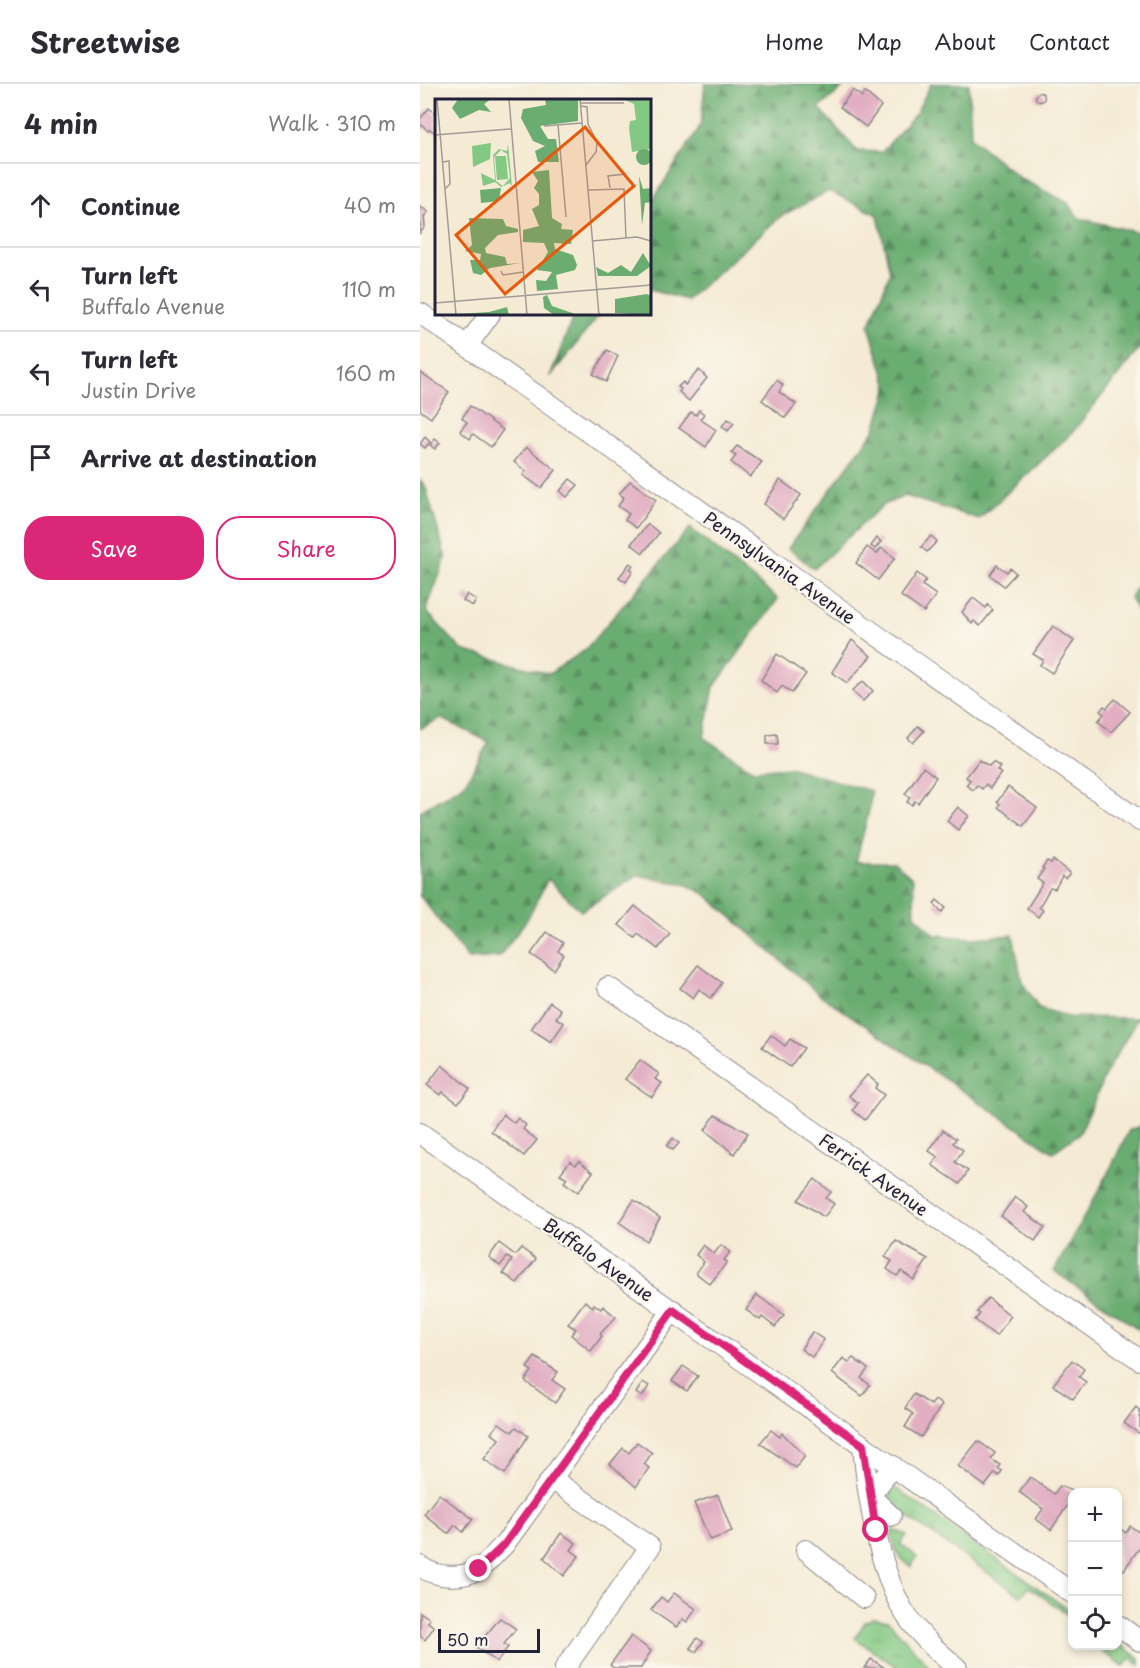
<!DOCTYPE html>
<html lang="en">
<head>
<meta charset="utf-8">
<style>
	:root { --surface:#fff; --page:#f2f2f3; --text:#2b2b33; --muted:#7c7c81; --line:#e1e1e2; --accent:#db2777 }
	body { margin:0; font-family:"Playpen Sans",sans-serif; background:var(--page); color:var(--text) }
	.controls { position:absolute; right:18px; bottom:18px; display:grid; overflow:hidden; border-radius:12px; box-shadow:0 3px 9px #0003 }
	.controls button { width:54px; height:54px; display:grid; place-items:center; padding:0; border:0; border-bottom:2px solid var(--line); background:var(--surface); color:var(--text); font:30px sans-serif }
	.scale { position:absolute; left:18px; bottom:15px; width:102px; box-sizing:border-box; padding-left:6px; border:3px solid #22223b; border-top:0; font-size:16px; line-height:21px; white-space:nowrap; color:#22223b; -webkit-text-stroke:4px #fbf7ec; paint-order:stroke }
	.stop { position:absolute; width:18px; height:18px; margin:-14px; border:4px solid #db2777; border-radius:50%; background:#fff }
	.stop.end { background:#db2777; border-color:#fff; box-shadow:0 2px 6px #0008 }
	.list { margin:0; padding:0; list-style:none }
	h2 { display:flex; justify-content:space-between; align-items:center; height:78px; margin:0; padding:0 24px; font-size:26px }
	h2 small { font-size:20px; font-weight:400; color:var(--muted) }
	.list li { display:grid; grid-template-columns:39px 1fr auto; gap:18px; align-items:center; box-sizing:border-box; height:84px; padding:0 24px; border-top:2px solid var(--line) }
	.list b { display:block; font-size:22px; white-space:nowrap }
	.list p { margin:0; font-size:20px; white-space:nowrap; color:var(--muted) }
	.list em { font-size:20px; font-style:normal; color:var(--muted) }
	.actions { display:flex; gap:12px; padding:18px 24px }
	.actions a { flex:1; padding:14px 0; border:2px solid var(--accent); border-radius:24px; text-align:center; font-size:21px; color:var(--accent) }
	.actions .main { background:var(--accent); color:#fff }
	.icon { flex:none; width:33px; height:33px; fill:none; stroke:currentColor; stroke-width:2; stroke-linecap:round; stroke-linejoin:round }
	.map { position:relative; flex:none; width:720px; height:1584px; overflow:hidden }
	header { display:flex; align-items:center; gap:36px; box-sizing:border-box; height:84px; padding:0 30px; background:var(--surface); border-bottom:2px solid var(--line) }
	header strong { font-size:28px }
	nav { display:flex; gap:33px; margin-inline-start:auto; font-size:21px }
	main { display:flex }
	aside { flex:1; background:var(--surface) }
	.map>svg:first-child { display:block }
	.grass { fill:url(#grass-tufts); stroke:#53765f; stroke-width:1.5 }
	.forest { fill:url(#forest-firs); stroke:#466856; stroke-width:1.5 }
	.building { fill:#e1aec2 }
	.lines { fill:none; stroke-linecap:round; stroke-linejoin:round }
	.minor-casing { stroke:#8c8688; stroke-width:22 }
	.minor { stroke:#fff; stroke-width:20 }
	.route { stroke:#db2777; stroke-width:8 }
	.labels { text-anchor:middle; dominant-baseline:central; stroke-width:4.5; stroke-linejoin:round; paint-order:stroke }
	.street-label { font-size:18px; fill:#22223b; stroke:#fbf7ec }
	.inset-road { fill:none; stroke:#a19b97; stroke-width:1.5 }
	.view { fill:#e8590c; fill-opacity:0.15; stroke:#e8590c; stroke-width:3 }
	.inset-edge { fill:none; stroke:#22223b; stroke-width:3 }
</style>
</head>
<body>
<header>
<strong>Streetwise</strong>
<nav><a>Home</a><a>Map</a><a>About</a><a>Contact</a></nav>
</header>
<main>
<aside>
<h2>4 min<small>Walk · 310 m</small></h2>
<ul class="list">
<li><svg class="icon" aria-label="ahead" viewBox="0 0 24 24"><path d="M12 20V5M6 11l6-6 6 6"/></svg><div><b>Continue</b></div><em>40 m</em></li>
<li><svg class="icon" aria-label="left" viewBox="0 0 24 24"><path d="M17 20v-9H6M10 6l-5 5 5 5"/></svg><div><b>Turn left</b><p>Buffalo Avenue</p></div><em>110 m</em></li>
<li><svg class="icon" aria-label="left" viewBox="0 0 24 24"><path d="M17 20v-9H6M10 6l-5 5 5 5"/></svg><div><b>Turn left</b><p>Justin Drive</p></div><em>160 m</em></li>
<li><svg class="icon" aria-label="arrive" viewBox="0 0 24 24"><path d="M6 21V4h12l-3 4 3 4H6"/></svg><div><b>Arrive at destination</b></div></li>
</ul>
<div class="actions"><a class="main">Save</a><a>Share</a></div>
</aside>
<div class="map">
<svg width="720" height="1584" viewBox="0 0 720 1584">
	<defs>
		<pattern id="grass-tufts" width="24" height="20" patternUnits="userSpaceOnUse" patternTransform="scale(1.5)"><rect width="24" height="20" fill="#84c983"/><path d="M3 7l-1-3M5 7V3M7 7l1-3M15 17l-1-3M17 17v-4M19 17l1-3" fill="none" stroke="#72ac72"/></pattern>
		<pattern id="forest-firs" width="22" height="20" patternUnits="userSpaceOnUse" patternTransform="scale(1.5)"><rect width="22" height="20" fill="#6bad71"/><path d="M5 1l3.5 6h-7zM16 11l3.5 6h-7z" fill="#588c5e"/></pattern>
	</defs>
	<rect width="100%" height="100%" fill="#fbf7ec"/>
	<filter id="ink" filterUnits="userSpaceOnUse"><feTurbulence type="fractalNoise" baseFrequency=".0167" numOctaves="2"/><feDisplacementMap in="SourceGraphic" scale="12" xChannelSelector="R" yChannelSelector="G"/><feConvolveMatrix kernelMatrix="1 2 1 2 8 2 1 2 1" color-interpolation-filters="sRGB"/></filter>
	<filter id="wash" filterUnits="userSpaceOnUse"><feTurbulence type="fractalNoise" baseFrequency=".008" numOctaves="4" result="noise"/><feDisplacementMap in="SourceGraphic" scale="24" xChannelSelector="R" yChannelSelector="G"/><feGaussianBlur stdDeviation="1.35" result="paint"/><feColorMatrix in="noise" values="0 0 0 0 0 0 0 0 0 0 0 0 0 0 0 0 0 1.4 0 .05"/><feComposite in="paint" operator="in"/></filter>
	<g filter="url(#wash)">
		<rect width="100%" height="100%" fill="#f5ebd5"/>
		<g class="grass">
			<path d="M474 1403 652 1528V1534L609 1503 601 1512 470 1421 466 1418Z"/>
			<path d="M474 1446 487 1451 480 1460 497 1473 491 1483C478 1473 473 1464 471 1447Z"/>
			<path d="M453 1534 468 1537 509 1582 507 1584H478L435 1554 445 1538Z"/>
			<path d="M698 1559 720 1575V1581L710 1574 704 1582 682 1568 687 1562Z"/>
		</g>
		<g class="forest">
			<path d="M285 0H427L399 24 437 67 462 68 496 29 511 0H549L551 54 601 95 647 118 659 134 720 149V264L652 349 559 435 485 412 463 421 394 485 368 464 455 345 468 303 449 242 470 189 458 131 409 107 361 132 267 216 230 206V120L281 41Z"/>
			<path d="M154 230H180L130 293Z"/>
			<path d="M0 396 5 401 26 474 6 527 42 566 129 590 164 567 270 444 358 515 294 603 284 654 333 686 369 683 451 707 450 723 436 778H474L493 795 495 831 515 851 552 854 593 851 602 898 619 924 649 933 718 934 687 987 660 1049 633 1068 400 911 285 810 267 801 218 791 161 827 128 795 108 834 79 873 48 875 0 812V727L44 701 69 658 21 634 0 645Z"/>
			<path d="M720 498V533L710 513Z"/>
			<path d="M720 1042V1246L634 1187 687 1091 709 1046Z"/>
		</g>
		<g id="blocks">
			<g class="building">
				<path d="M433 6 442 13 445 8 461 22 446 43 420 23Z"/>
				<circle cx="620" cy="13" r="4.5"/>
				<path d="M9 24 16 30V50L10 45 8 47 2 41 0 43V35Z"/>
				<path d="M0 122 8 128 4 133 5 143 0 149Z"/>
				<path d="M187 266 198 272 186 298 173 290Z"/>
				<path d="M279 286 287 294 269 317 259 308 261 305 258 303 263 298 265 301Z"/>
				<path d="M0 288 29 308 11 334 0 326Z"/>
				<path d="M357 296 363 301 359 308 376 320 365 334 342 316Z"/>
				<path d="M50 322 83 346 71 363 53 350 50 355 40 347 47 338 42 334Z"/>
				<path d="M279 326 284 330 280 335 296 346 286 363 259 344 271 328 276 331Z"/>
				<path d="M308 335 314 339 308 347 302 342Z"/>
				<path d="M5 353 10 358 5 364 0 360Z"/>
				<path d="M15 355 20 359 15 365 10 361Z"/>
				<path d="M317 362 342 378 330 393 311 378 316 372 311 369Z"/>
				<path d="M106 363 136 386 121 404 103 391 106 387 94 378Z"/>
				<path d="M150 395 158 401 147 413 140 407Z"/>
				<path d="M360 396 381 411 363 435 344 420Z"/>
				<path d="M210 397 236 416 216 444 205 436 209 430 198 422 204 413 199 410Z"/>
				<path d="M228 440 239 449 223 469 211 460Z"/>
				<path d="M511 452 517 457 507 468 501 463Z"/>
				<path d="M457 454 461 458 455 465 451 462Z"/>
				<path d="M447 463 457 470 461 464 475 474 458 496 436 479Z"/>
				<path d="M210 479 213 481 210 485 213 487 206 498 199 493Z"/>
				<path d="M577 481 587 488 590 484 596 489 584 502 570 491Z"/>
				<path d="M497 489 506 496 502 501 516 511 504 528 481 512Z"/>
				<path d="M47 510 56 516 53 522 43 517Z"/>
				<path d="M553 514 566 524 568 521 573 526 560 542 554 537 552 540 542 528Z"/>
				<path d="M633 542 654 557 632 589 620 581 623 576 613 570Z"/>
				<path d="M432 556 451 572 427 599 412 588Z"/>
				<path d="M357 570 386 590 372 609 362 602 357 609 341 596Z"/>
				<path d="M443 597 453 607 443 617 432 607Z"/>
				<path d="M695 615 710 628 691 648 678 637 684 630 680 627 684 622 687 624Z"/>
				<path d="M498 642 504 647 493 659 488 654Z"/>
				<path d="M357 650 358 660H347V651Z"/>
				<path d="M559 676 569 682 573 678 580 683 577 687 581 689 570 704 566 700 562 705 557 701 553 706 546 701 550 696 546 693Z"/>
				<path d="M503 683 516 693 498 719 495 717 492 721 487 718 490 713 485 710Z"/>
				<path d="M588 703 617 724 603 742 578 723 580 720 577 718Z"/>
				<path d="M538 723 549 732 538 746 527 737Z"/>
				<path d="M633 776 650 789 645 794 642 792 635 805 630 804 619 823 623 826 618 833 607 824 623 799 617 795 624 785 622 784 627 777 631 779Z"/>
				<path d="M517 816 526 824 522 828 514 820Z"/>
				<path d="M215 822 250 850 238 865 218 850 215 854 199 841Z"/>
				<path d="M127 848 143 859 138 867 144 871 134 886 111 870Z"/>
				<path d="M278 881 302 899 291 914 279 905 273 914 260 904Z"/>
				<path d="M130 918 141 926 136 934 144 939 131 958 111 945Z"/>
				<path d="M351 951 365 962 370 955 384 964 370 983 342 963Z"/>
				<path d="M220 976 239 990 235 995 242 999 232 1013 205 995Z"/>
				<path d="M22 981 50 1005 38 1019 23 1008 20 1011 7 1001Z"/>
				<path d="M447 991 458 1000 455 1004 464 1011 445 1036 433 1026 438 1019 429 1012Z"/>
				<path d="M83 1030 94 1039 98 1034 106 1041 103 1045 117 1056 104 1072 71 1047Z"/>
				<path d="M295 1031 328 1049 314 1070 285 1046Z"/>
				<path d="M523 1046 536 1055 533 1059 543 1066 535 1078 548 1087 540 1100 512 1081 518 1073 509 1067Z"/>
				<path d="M253 1054 259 1059 253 1066 247 1062Z"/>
				<path d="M150 1077 156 1081 159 1077 173 1088 158 1108 144 1098 147 1094 140 1090Z"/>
				<path d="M395 1095 411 1108 406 1114 414 1120 404 1133 378 1116Z"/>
				<path d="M595 1113 608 1123 604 1128 625 1143 615 1157 581 1132Z"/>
				<path d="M214 1116 240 1134 226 1157 199 1138Z"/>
				<path d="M476 1157 508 1175 494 1196 481 1187 477 1192 467 1185 472 1177 465 1173Z"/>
				<path d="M79 1159 95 1171 101 1164 116 1175 97 1199 83 1189 92 1176 87 1173 80 1182 69 1173Z"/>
				<path d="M283 1161 294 1170 301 1161 310 1168 304 1176 307 1178 290 1200 276 1189 284 1178 276 1171Z"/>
				<path d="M337 1211 364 1231 355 1243 342 1233 340 1236 326 1226Z"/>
				<path d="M568 1214 591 1232 576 1252 555 1236 560 1230 557 1228Z"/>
				<path d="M165 1217 173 1223 174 1220 181 1225 183 1222 196 1233 180 1250 182 1252 171 1267 151 1251 156 1245 148 1240Z"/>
				<path d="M392 1248 404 1256 392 1273 381 1265Z"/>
				<path d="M115 1273 138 1288 132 1296 145 1305 135 1319 105 1297 112 1287 107 1284Z"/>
				<path d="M423 1274 429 1278 433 1274 448 1285 441 1294 450 1301 442 1312 412 1289Z"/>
				<path d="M652 1276 664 1285 659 1293 666 1298 653 1315 633 1301Z"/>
				<path d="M263 1282 278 1292 267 1307 252 1297Z"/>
				<path d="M223 1298 229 1302 222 1313 216 1309Z"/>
				<path d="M494 1310 511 1321 515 1316 522 1321 501 1353 485 1343 493 1330 485 1324Z"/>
				<path d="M716 1323 720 1327V1350L704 1339Z"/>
				<path d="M79 1339 92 1348 96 1343 108 1352 85 1390 64 1375 79 1355 71 1349Z"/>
				<path d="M351 1346 360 1353 362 1349 385 1372 376 1384 340 1359Z"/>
				<path d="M558 1357 575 1369 571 1375 580 1381 578 1384 582 1387 579 1392 575 1389 565 1402 538 1382Z"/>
				<path d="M217 1358 232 1369 224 1380 229 1384 216 1403 190 1380 203 1364 209 1369Z"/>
				<path d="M610 1393 634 1410 640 1402 652 1407V1415L631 1446 616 1435 623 1425 599 1408Z"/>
				<path d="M19 1410 53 1435 43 1448 35 1441 29 1449 26 1448 4 1430Z"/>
				<path d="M298 1411 312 1448 290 1456 274 1419Z"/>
				<path d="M710 1442 720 1449V1463L704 1486 698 1482V1443L706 1449Z"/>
				<path d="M141 1449 156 1459 151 1466 159 1472 144 1492 124 1474Z"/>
				<path d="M254 1509 276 1525 267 1538 263 1535 256 1543 231 1526 241 1513 247 1518Z"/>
				<path d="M0 1528 10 1535 8 1538 14 1543 5 1556 0 1552Z"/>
				<path d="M80 1534 96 1545 84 1560 88 1563 77 1578 56 1563Z"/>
				<path d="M211 1552 231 1567 221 1584H194L190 1581Z"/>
				<path d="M277 1554 283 1558 276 1568 270 1564Z"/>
				<path d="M451 1575 465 1584H444Z"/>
			</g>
		</g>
	</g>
	<g filter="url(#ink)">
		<use href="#blocks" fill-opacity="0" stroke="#8c8688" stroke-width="1.5"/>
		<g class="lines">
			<g class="minor-casing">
				<g id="minor">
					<path d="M0 229 720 737"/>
					<path d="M47 262 70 230"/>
					<path d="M188 903 720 1276"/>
					<path d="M0 1049 652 1509"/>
					<path d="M443 1361C447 1410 459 1489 486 1531 500 1552 518 1568 537 1584"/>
					<path d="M132 1395 230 1463 145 1584"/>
					<path d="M471 1432 450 1412 473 1382"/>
					<path d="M386 1466 444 1514"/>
					<path d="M0 1482C15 1494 43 1495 59 1485 68 1479 76 1468 84 1461L253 1226"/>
					<path d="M698 1541 720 1557"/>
				</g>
			</g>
			<use href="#minor" class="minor"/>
		</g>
	</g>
	<g class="lines" filter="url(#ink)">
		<path class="route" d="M59 1485 84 1461 253 1226 443 1361 456 1446"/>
	</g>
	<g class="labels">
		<g class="street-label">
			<text transform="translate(360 483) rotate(35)">Pennsylvania Avenue</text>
			<text transform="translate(454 1090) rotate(35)">Ferrick Avenue</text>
			<text transform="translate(179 1175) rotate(35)">Buffalo Avenue</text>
		</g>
	</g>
	<g transform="translate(15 15)">
		<rect width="216" height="216" fill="#f5ebd5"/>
		<path d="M188 0H216V50L197 53 194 29 195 22 201 21 199 5Z" fill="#84c983"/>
		<path d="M23 0H56L49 5 56 13 44 11 25 20 17 9ZM95 0H143V22L105 27 113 40H121L124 63H103L100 52 110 47 98 42 86 19 88 10 111 6 110 0ZM201 58a8 8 0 1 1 16 0a8 8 0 1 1-16 0ZM114 71 117 119 127 125 126 130 138 131 136 145 119 144 120 150 138 156 142 166 140 171 121 176 123 190 102 192 101 181 111 182 117 173 102 171 113 153 109 144 88 143V131L104 127 97 110 104 106V95L99 89 103 82 97 73ZM204 77 208 90 216 89V103L210 104 207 126ZM66 89 64 102 46 104 45 91ZM34 119 68 120 71 127 83 130V133L63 136 50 149 51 154 70 158 72 165 85 164 55 169 46 176 38 174 35 161H45L46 155 30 152 37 146ZM208 154 216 167 202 177H163L161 168 173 174 186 166 196 173ZM212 195 216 197V216L180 214V200ZM112 196 117 207 143 216H119L109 209 108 198ZM72 208 74 216 23 215 54 213Z" fill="#6bad71"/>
		<path d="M214 25 216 46 202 47 201 26ZM56 44 55 60 38 68 37 47ZM73 45 77 87 75 84 66 88 60 83 48 87 46 74 60 81 58 56 64 50 72 52ZM66 51 72 55 75 79 68 87 61 82 59 58ZM60 57H71L73 80 62 81Z" fill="#84c983" fill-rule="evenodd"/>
		<path class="inset-road" d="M2 0 21 216M74 0 92 216M145 0 164 216M146 4H189M146 7 152 8 153 25 162 43 161 53 151 66M123 26 131 118M109 27 147 24M0 36 76 30M8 63 14 62 15 85 10 90M175 89 173 77 191 75M153 91 189 90 191 139M157 142 202 138 216 142M66 172 68 176 88 173M0 204 216 186"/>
		<path class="view" d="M150 28 199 87 70 195 21 136Z"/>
		<rect width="216" height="216" class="inset-edge"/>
	</g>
</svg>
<div class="controls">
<button>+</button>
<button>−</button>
<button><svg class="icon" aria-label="locate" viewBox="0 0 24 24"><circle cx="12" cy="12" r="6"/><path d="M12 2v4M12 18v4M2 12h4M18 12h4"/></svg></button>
</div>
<div class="scale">50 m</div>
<div class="stop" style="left:456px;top:1446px"></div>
<div class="stop end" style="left:59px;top:1485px"></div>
</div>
</main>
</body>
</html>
